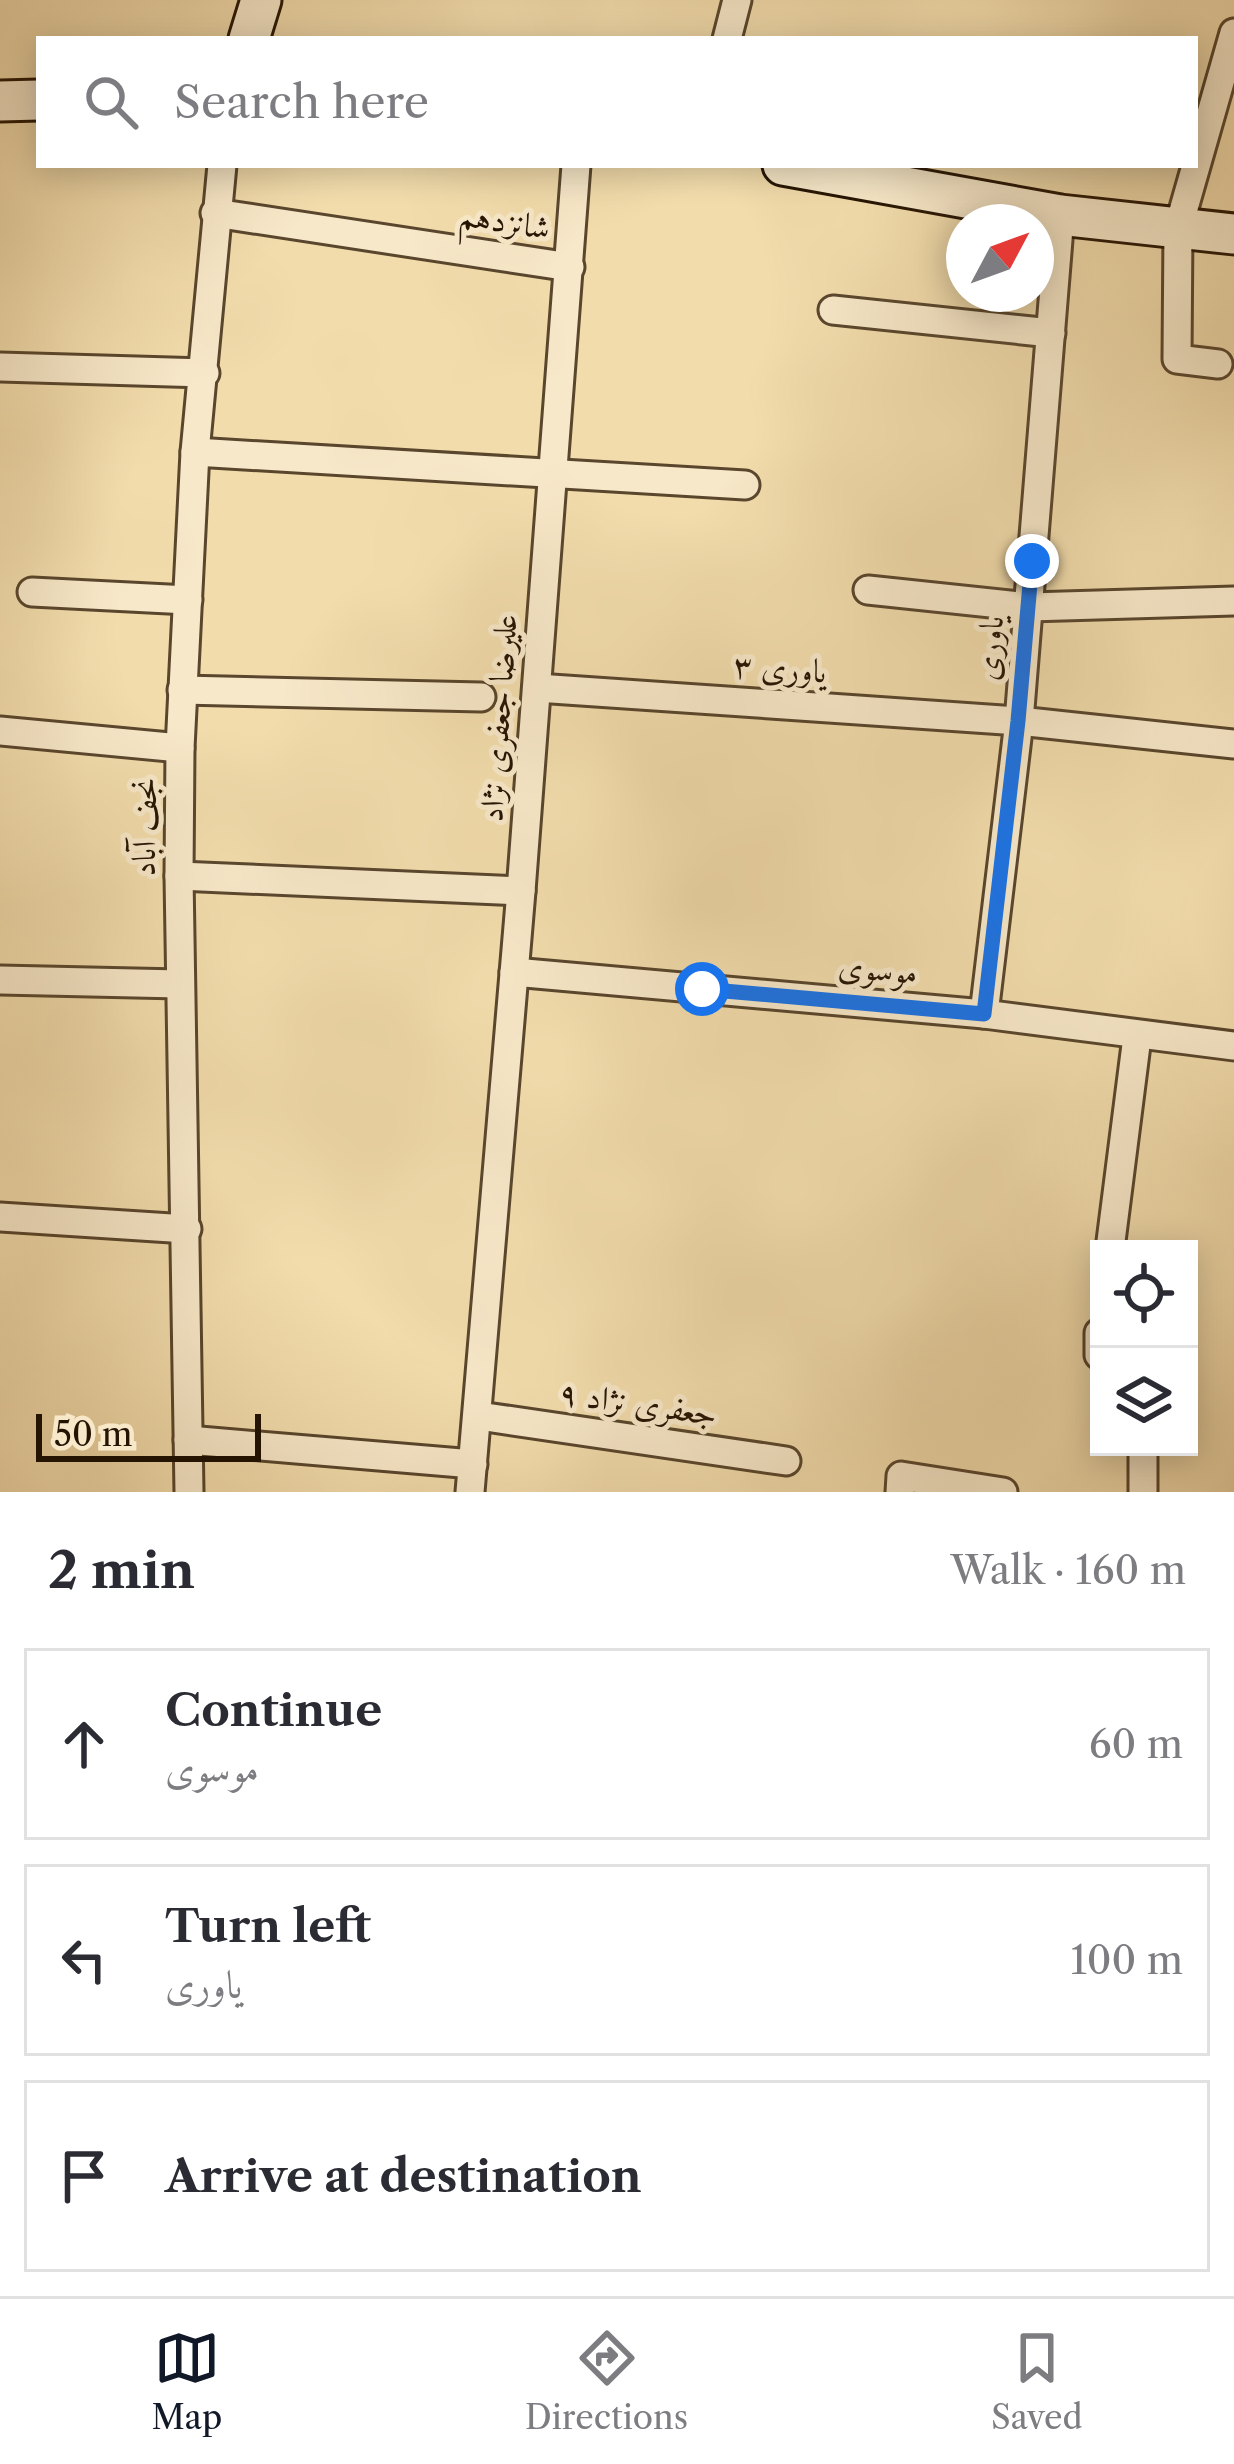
<!DOCTYPE html>
<html lang="en">
<head>
<meta charset="utf-8">
<style>
	:root { --surface:#fff; --page:#f7f7f7; --text:#2b2b33; --muted:#7c7c81; --line:#e1e1e2; --accent:#111827 }
	body { margin:0; font-family:"Libre Caslon Text",Amiri,serif; background:var(--page); color:var(--text) }
	.controls { position:absolute; right:36px; bottom:36px; display:grid; overflow:hidden; border-radius:0px; box-shadow:0 6px 30px #0003 }
	.controls button { width:108px; height:108px; display:grid; place-items:center; padding:0; border:0; border-bottom:3px solid var(--line); background:var(--surface); color:var(--text); font:60px sans-serif }
	.compass { position:absolute; left:946px; top:204px; width:108px; height:108px; border-radius:50%; background:var(--surface); box-shadow:0 6px 30px #0003; rotate:49deg }
	.scale { position:absolute; left:36px; bottom:30px; width:225px; box-sizing:border-box; padding-left:12px; border:6px solid #261403; border-top:0; font-size:33px; line-height:42px; white-space:nowrap; color:#261403; -webkit-text-stroke:9px #f7e8c9; paint-order:stroke }
	.stop { position:absolute; width:36px; height:36px; margin:-27px; border:9px solid #1a73e8; border-radius:50%; background:#fff }
	.stop.end { background:#1a73e8; border-color:#fff; box-shadow:0 3px 12px #0008 }
	.list { margin:0; padding:0; list-style:none }
	h2 { display:flex; justify-content:space-between; align-items:center; height:156px; margin:0; padding:0 48px; font-size:51px }
	h2 small { font-size:39px; font-weight:400; color:var(--muted) }
	.list li { display:grid; grid-template-columns:78px 1fr auto; gap:36px; align-items:center; box-sizing:border-box; height:192px; margin:0 24px 24px; padding:0 24px; border:3px solid var(--line); border-radius:0px }
	.list b { display:block; font-size:45px; white-space:nowrap }
	.list p { margin:0; font-size:39px; white-space:nowrap; color:var(--muted) }
	.list em { font-size:39px; font-style:normal; color:var(--muted) }
	.icon { flex:none; width:66px; height:66px; fill:none; stroke:currentColor; stroke-width:2; stroke-linecap:round; stroke-linejoin:round }
	.map { position:relative; flex:none; width:1234px; height:1492px; overflow:hidden }
	.search { position:absolute; background:var(--surface); box-shadow:0 6px 30px #0003; left:36px; right:36px; top:36px; height:132px; display:flex; align-items:center; gap:30px; box-sizing:border-box; padding:0 42px; border-radius:0px; color:var(--muted); font-size:45px }
	.sheet { height:804px; background:var(--surface) }
	nav { display:flex; justify-content:space-around; align-items:center; box-sizing:border-box; height:168px; border-top:3px solid var(--line); background:var(--surface); font-size:33px; color:var(--muted) }
	nav a { display:grid; justify-items:center; gap:6px }
	nav .on { color:var(--accent) }
	.map>svg:first-child { display:block }
	.lines { fill:none; stroke-linecap:round; stroke-linejoin:round }
	.street-casing { stroke:#59462d; stroke-width:33 }
	.secondary-casing { stroke:#261403; stroke-width:45 }
	.street { stroke:#f7e8c9; stroke-width:27 }
	.secondary { stroke:#f7e8c9; stroke-width:39 }
	.route { stroke:#1a73e8; stroke-width:15 }
	.labels { text-anchor:middle; dominant-baseline:central; stroke-width:10; stroke-linejoin:round; paint-order:stroke }
	.street-label { font-size:33px; fill:#261403; stroke:#f7e8c9 }
</style>
</head>
<body>
<div class="map">
<svg width="1234" height="1492" viewBox="0 0 1234 1492">
	<rect width="100%" height="100%" fill="#f2dcac"/>
	<filter id="stains"><feTurbulence type="fractalNoise" baseFrequency=".00167" numOctaves="4"/><feColorMatrix values="0 0 0 0 .2 0 0 0 0 .09 0 0 0 0 .02 0 0 0 .5 -.17"/></filter>
	<radialGradient id="worn" r=".72"><stop offset=".6" stop-color="#630" stop-opacity="0"/><stop offset="1" stop-color="#630" stop-opacity=".3"/></radialGradient>
	<g class="lines">
		<g class="street-casing">
			<g id="street">
				<path d="M727 39 737 0"/>
				<path d="M215 213 570 267"/>
				<path d="M833 310 1051 333"/>
				<path d="M1218 364 1177 359 1178 229 1234 33"/>
				<path d="M0 367 205 373"/>
				<path d="M195 452 745 485"/>
				<path d="M868 590 1029 607 1234 601"/>
				<path d="M32 592 188 600"/>
				<path d="M537 688 1019 721 1234 744"/>
				<path d="M182 690 481 697"/>
				<path d="M0 731 180 748"/>
				<path d="M179 876 521 891"/>
				<path d="M514 972 984 1014 1234 1046"/>
				<path d="M0 980 180 984"/>
				<path d="M984 1014 1019 721 1060 215"/>
				<path d="M0 1217 187 1229"/>
				<path d="M1110 1249 1137 1037"/>
				<path d="M1099 1333V1355"/>
				<path d="M479 1416 786 1461"/>
				<path d="M188 1440 473 1464"/>
				<path d="M1143 1447V1492"/>
				<path d="M189 1492 179 876 180 748 195 452 222 165"/>
				<path d="M470 1492 521 891 576 165"/>
				<path d="M900 1492 901 1476 1003 1492"/>
			</g>
		</g>
		<g class="secondary-casing">
			<g id="secondary">
				<path d="M249 39 261 0"/>
				<path d="M0 101 39 100"/>
				<path d="M783 165 1060 215 1234 234"/>
			</g>
		</g>
		<use href="#street" class="street"/>
		<use href="#secondary" class="secondary"/>
	</g>
	<g class="lines">
		<path class="route" d="M702 989 984 1014 1018 721 1032 561"/>
	</g>
	<g class="labels">
		<g class="street-label">
			<text transform="translate(505 221) rotate(9)">شانزدهم</text>
			<text transform="translate(989 648) rotate(-85)">یاوری</text>
			<text transform="translate(780 668) rotate(4)">یاوری ۳</text>
			<text transform="translate(498 718) rotate(-86)">علیرضا جعفری نژاد</text>
			<text transform="translate(144 827) rotate(-89)">نجف آباد</text>
			<text transform="translate(878 969) rotate(5)">موسوی</text>
			<text transform="translate(638 1403) rotate(8)">جعفری نژاد ۹</text>
		</g>
	</g>
	<rect width="100%" height="100%" filter="url(#stains)"/>
	<rect width="100%" height="100%" fill="url(#worn)"/>
</svg>
<div class="controls">
<button><svg class="icon" aria-label="locate" viewBox="0 0 24 24"><circle cx="12" cy="12" r="6"/><path d="M12 2v4M12 18v4M2 12h4M18 12h4"/></svg></button>
<button><svg class="icon" aria-label="layers" viewBox="0 0 24 24"><path d="M12 4l9 5-9 5-9-5zM3 14l9 5 9-5"/></svg></button>
</div>
<svg class="compass" viewBox="-18 -18 36 36"><path d="M0-13l5 13h-10z" fill="#e53935"/><path d="M0 13l5-13h-10z" fill="#7c7c81"/></svg>
<div class="scale">50 m</div>
<div class="stop" style="left:702px;top:989px"></div>
<div class="stop end" style="left:1032px;top:561px"></div>
<div class="search"><svg class="icon" aria-label="search" viewBox="0 0 24 24"><circle cx="10" cy="10" r="6"/><path d="M15 15l6 6"/></svg>Search here</div>
</div>
<section class="sheet">
<h2>2 min<small>Walk · 160 m</small></h2>
<ul class="list">
<li><svg class="icon" aria-label="ahead" viewBox="0 0 24 24"><path d="M12 20V5M6 11l6-6 6 6"/></svg><div><b>Continue</b><p>موسوی</p></div><em>60 m</em></li>
<li><svg class="icon" aria-label="left" viewBox="0 0 24 24"><path d="M17 20v-9H6M10 6l-5 5 5 5"/></svg><div><b>Turn left</b><p>یاوری</p></div><em>100 m</em></li>
<li><svg class="icon" aria-label="arrive" viewBox="0 0 24 24"><path d="M6 21V4h12l-3 4 3 4H6"/></svg><div><b>Arrive at destination</b></div></li>
</ul>
</section>
<nav>
<a class="on"><svg class="icon" aria-label="map" viewBox="0 0 24 24"><path d="M3 6l6-2 6 2 6-2v14l-6 2-6-2-6 2zM9 4v14M15 6v14"/></svg>Map</a>
<a><svg class="icon" aria-label="directions" viewBox="0 0 24 24"><path d="M12 3l9 9-9 9-9-9zM9 14v-3h6M13 9l2 2-2 2"/></svg>Directions</a>
<a><svg class="icon" aria-label="saved" viewBox="0 0 24 24"><path d="M7 4h10v16l-5-4-5 4z"/></svg>Saved</a>
</nav>
</body>
</html>
